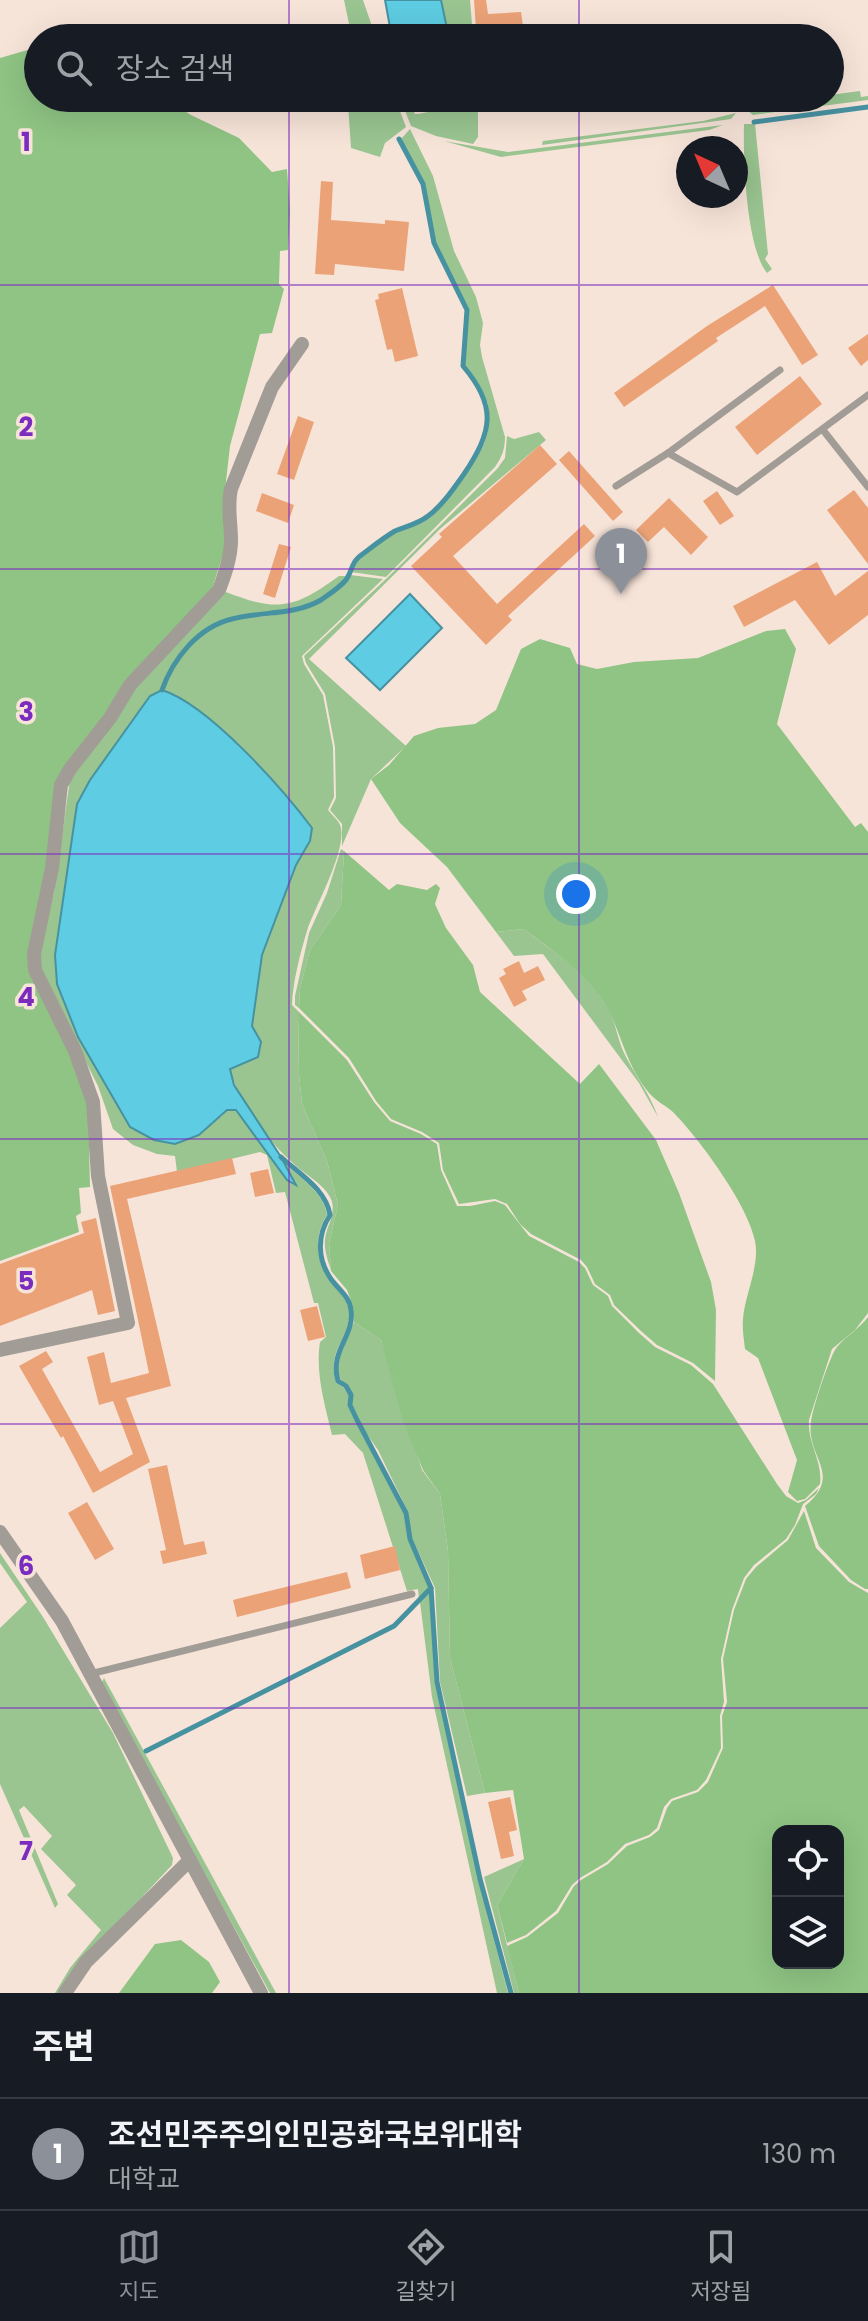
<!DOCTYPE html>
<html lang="ko">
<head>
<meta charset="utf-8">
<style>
	:root { --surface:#171b24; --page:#242831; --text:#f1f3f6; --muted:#9ea1a6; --line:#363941; --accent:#8c9099 }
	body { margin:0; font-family:Poppins,"Noto Sans KR",sans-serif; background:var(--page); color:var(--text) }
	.controls { position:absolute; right:24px; bottom:24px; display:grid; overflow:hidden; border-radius:16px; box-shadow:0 8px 32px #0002 }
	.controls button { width:72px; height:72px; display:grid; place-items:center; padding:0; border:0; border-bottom:2px solid var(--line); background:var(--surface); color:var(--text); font:40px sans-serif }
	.compass { position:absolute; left:676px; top:136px; width:72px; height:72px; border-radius:50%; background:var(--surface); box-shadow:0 8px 32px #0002; rotate:316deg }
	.you { position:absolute; left:576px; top:894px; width:28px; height:28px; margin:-20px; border:6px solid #fff; border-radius:50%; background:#1a73e8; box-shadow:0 0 0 12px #1a73e833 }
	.badge { display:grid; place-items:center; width:52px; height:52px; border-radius:50%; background:var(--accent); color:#fff; font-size:26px; font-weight:700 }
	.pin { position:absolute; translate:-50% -66px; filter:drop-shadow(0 2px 4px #0008) }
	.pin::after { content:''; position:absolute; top:42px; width:28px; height:24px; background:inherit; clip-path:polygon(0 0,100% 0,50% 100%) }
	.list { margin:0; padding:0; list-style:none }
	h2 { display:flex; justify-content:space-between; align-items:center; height:104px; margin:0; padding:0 32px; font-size:34px }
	h2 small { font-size:26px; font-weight:400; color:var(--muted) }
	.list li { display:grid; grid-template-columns:52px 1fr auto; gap:24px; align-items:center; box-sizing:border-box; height:112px; padding:0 32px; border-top:2px solid var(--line) }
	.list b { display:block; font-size:30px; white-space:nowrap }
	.list p { margin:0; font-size:26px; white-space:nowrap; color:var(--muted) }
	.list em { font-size:26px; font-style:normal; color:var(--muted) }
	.icon { flex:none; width:44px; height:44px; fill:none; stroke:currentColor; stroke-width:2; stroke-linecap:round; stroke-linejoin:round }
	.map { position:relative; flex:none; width:868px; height:1993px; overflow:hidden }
	.search { position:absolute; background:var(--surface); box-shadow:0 8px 32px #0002; left:24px; right:24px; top:24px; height:88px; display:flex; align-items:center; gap:20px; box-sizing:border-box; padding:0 28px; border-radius:44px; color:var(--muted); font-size:30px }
	.sheet { height:216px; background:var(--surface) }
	nav { display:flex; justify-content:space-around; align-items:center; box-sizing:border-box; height:112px; border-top:2px solid var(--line); background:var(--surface); font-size:22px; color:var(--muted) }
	nav a { display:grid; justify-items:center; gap:4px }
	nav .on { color:var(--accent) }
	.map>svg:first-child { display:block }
	.green { fill:#9ac591 }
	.forest { fill:#8fc484; fill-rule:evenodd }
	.water { fill:#5ecce2; stroke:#4792a1; stroke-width:2 }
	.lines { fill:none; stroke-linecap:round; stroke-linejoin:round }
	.stream { stroke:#4792a1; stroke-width:5 }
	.building { fill:#eba277 }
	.lane { stroke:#a19d96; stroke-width:7 }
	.street { stroke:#a19d96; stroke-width:14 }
	.grid { fill:none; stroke:#7b2cbf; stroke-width:2; stroke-opacity:0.55 }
	.grid-label { font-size:26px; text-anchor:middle; font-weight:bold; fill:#7b2cbf; stroke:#f7e4d9; stroke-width:7; stroke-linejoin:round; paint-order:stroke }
</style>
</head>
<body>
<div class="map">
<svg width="868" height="1993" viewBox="0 0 868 1993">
	<rect width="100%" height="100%" fill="#f7e4d9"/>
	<g class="green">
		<path d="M344 0H363L376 38H352Z"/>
		<path d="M441 0H470L473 36 526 29V38H449Z"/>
		<path d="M860 91 861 97 868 96V100L753 115 743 107 806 98H830V95Z"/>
		<path d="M367 98H395L406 127 385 143 380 157 351 148 348 104Z"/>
		<path d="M400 98H408L415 114C437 113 456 98 478 98V137L473 144 436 136 411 126Z"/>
		<path d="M736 113 731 119 542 145 543 141 703 121Z"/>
		<path d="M744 124H755L768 254 765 259 772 269 767 273C746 247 743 158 744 124Z"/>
		<path d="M723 125 709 130 501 157 444 141 508 152Z"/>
		<path d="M410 129 433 176 454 251 476 297 483 323 480 345 482 357 505 437C505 449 502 457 495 467L386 577 351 572 356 560 381 541 434 513 468 469 484 444 488 432V404L475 379 464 365 468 309 435 243 424 184 401 139Z"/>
		<path d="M539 432 546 440 440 529 309 659 406 746 371 779 342 846V824L330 810 336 798 335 747 325 694 306 663 304 656 387 578 497 469 505 458 507 436 514 439Z"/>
		<path d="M350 575 383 579 302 656 304 664 323 695 333 747 334 797 328 810C331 814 338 820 340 825 349 848 314 908 307 931 300 954 293 981 292 1005L298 1011 299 1074 302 1104 327 1161 338 1205 329 1243 331 1270C328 1261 324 1250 325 1240 326 1226 337 1214 331 1199 325 1185 306 1175 295 1165 268 1141 239 1105 230 1069L248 1060 261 1042 252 1026 262 955 296 865 310 841 312 828C283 788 210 705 164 691 174 659 198 630 231 620 242 617 256 617 268 616 298 612 333 602 350 575Z"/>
		<path d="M339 576H346C322 615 271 608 232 617 197 625 171 659 160 691L150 696 90 780 77 804 55 955 57 984 221 1117 227 1110H236L295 1184 284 1163C300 1178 324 1192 327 1215 313 1236 316 1264 332 1284 339 1292 348 1300 349 1311 352 1337 326 1349 336 1382L344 1388 349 1396 348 1406 355 1421 404 1514 408 1540 429 1588 419 1600 418 1589 407 1591 363 1453 345 1434 332 1435C325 1406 315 1372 320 1342L326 1337 318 1303H314L285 1192 276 1193 267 1155 260 1152 177 1172 175 1156 157 1154 133 1145 113 1129 98 1086 40 970V948L54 893 70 779 138 684 226 592C277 612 294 609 339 576Z"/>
		<path d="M341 849 344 851 341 905 310 950 300 988 299 1008 295 1005V996L309 933 327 893Z"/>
		<path d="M523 929C553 950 591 977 609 1010 616 1024 618 1042 626 1057 637 1078 650 1094 658 1117L639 1083 543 954 514 956 496 932Z"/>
		<path d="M354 1322 381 1340 422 1470 440 1494 448 1551 450 1658 485 1793 467 1796 440 1682 435 1588 411 1536 408 1512 378 1450 364 1430 352 1404V1394L339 1377 336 1366Z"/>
		<path d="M0 1553 43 1617 113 1733 173 1858 172 1865 117 1924 60 1993H55L70 1968 101 1930 67 1895 76 1885 41 1849 52 1836 24 1806 19 1810 58 1904 55 1908 0 1784V1628L27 1602 0 1563Z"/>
		<path d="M430 1591 435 1683 478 1879 508 1993H497L432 1697 420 1602Z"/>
		<path d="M104 1678 276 1993H270L101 1684Z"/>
		<path d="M524 1859 497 1905 519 1993H514L484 1877Z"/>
	</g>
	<g class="forest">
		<path d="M31 49H38V98H164L191 115 239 138 272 172 287 169 290 210 288 250 280 251 279 284 284 289 272 333 260 334 230 446 224 499 225 548 212 589 69 765 50 847 31 956 88 1101 90 1187 79 1188 81 1213 76 1216 79 1232 0 1261V58Z"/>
		<path d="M785 629 796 649 777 724 855 827 861 823 868 832V1313L855 1330 832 1349 809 1420C807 1443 823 1461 820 1484L805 1499 797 1501 788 1492 797 1460 758 1358 745 1349C744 1339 742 1329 743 1319 745 1294 760 1266 755 1241 748 1205 700 1140 674 1113 667 1106 657 1102 650 1094 629 1070 623 1041 610 1013 596 982 551 948 523 929L496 932 447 867 400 823 371 779 389 765 414 736 438 728 475 724 496 710 521 649 540 639 570 648 577 664 597 669 634 662 698 658 766 631Z"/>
		<path d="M344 851 389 890 397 884 427 890 436 884 440 888 435 904 446 928 473 965 480 992 580 1084 599 1064 656 1140 679 1193 711 1282 716 1310 715 1381 693 1363 657 1345 641 1331 614 1305 610 1295 595 1284 587 1267 581 1260 531 1234 520 1224 507 1204 495 1199 459 1204 443 1170 439 1143 422 1132 391 1119 376 1101 349 1058 299 1008 300 988 310 950 341 905Z"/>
		<path d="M298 1011 347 1060 374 1102 390 1121 421 1134 437 1144 441 1170 457 1206H470L495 1201 505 1205 529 1236 579 1262 585 1268 593 1285 608 1296 612 1306 639 1333 655 1347 691 1365 713 1384 777 1484 786 1496 798 1503 806 1500 819 1488 816 1494 803 1504 795 1525 786 1539 754 1565 744 1578 732 1610 721 1659 724 1702 720 1716 721 1748 706 1780 697 1790 671 1799 664 1807 657 1828 649 1835 625 1844 607 1862 580 1878 572 1885 556 1911 526 1935 507 1943 497 1905 524 1859 513 1790 485 1793 450 1658 448 1551 440 1494 423 1470 403 1421 381 1340 354 1322 353 1306 347 1290 331 1271 329 1243 338 1205 327 1161 302 1104 299 1074Z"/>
		<path d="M868 1317V1589H865L851 1580 819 1546 805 1506C844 1474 806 1458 811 1422 812 1410 830 1355 837 1347 846 1336 859 1329 868 1317Z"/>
		<path d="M804 1511 816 1548 849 1582 868 1593V1993H519L507 1946 527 1937 558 1913 574 1886 581 1880 608 1864 627 1846 650 1837 659 1830 667 1808 672 1801 698 1792 708 1782 723 1748 722 1716 727 1702 723 1659 734 1610 746 1579 756 1567 788 1540ZM778 1831H838V1963H778Z"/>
		<path d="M181 1940 209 1962 220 1982 212 1993H119L155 1944Z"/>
	</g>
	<g class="water">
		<path d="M385 0H441L449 38H392Z"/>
		<path d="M410 594 442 628 380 690 346 658Z"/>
		<path d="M162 690C209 705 282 788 312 828L310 841 296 865 262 955 252 1026 261 1042 258 1057 230 1069 234 1085 281 1157 296 1185 287 1180 236 1110H227L199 1135 175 1144 154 1140 130 1127 78 1037 57 984 55 955 77 804 90 780 150 696Z"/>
	</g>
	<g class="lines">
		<g class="stream">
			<path d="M754 122 868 107"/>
			<path d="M162 690C173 659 198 627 232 619 261 611 293 616 321 600 328 595 339 588 345 581 352 573 351 562 360 556 372 547 383 538 395 531 407 526 418 524 428 516 442 506 454 488 464 474 492 432 498 407 463 366L467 310 434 243 423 184 399 139"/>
			<path d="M281 1157C299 1174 326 1189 330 1215 317 1235 317 1259 331 1279 338 1289 350 1297 351 1310 355 1336 329 1351 338 1381L346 1386 351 1395 350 1405 357 1420 406 1513 410 1539 431 1588 437 1682 480 1879 511 1993"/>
			<path d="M146 1751 394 1626 431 1588"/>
		</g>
	</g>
	<g class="building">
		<path d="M474 0H486L488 14 521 12 523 26 476 30Z"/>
		<path d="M321 181 333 182 331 220 385 224V220L409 222 404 271 335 264 334 275 315 274Z"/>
		<path d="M773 285 818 355 802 365 765 306 716 338 718 341 624 407 614 393 707 326Z"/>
		<path d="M402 288 418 356 395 362 392 349 387 350 375 300 379 299 378 294Z"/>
		<path d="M868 334V360L861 366 848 348Z"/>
		<path d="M800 376 822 404 757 455 735 427Z"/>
		<path d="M298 416 314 422 294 480 277 474Z"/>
		<path d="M540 445 557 464 453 556 497 604 584 524 595 536 508 616 512 620 486 645 411 566 442 537 439 534Z"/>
		<path d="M569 451 623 512 613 521 559 460Z"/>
		<path d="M854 490 868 508V564L827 510Z"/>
		<path d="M717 491 734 516 720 525 703 501Z"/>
		<path d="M262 493 294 505 288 523 256 511Z"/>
		<path d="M669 498 708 537 691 555 664 527 648 542 636 530Z"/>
		<path d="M279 544 291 547 275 598 263 594Z"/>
		<path d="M817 562 835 596 868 571V615L829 645 795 600 744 627 733 606Z"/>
		<path d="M519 961 524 973 538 966 545 980 522 991 527 1000 514 1007 499 978 506 974 503 969Z"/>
		<path d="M232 1158 236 1174 127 1199 171 1386 126 1398 150 1462 93 1493 63 1436 61 1438 19 1366 46 1351 53 1362 42 1369 100 1472 133 1454 113 1401 99 1405 87 1357 104 1352 111 1383 149 1373 110 1186Z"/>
		<path d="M268 1169 274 1193 255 1197 250 1173Z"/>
		<path d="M96 1218 115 1311 98 1315 92 1290 0 1326V1264L84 1233 81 1222Z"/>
		<path d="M317 1306 325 1337 308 1341 300 1310Z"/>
		<path d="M167 1465 184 1545 204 1541 207 1554 163 1564 160 1551 166 1550 148 1469Z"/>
		<path d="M87 1502 114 1549 95 1560 68 1513Z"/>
		<path d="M395 1546 400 1570 365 1579 360 1555Z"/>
		<path d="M347 1572 351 1588 237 1617 233 1600Z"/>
		<path d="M510 1797 517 1830 509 1832 514 1856 501 1859 488 1802Z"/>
	</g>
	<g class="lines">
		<g class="lane">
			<path d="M823 430 868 487"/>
			<path d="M668 453 737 492 868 395"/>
			<path d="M616 486 668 453 780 370"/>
			<path d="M90 1674 412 1594"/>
		</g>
		<g class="street">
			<path d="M0 1350 128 1323 98 1176 93 1102 75 1051 35 970 34 954 52 868 61 785 70 769 110 718 130 685 219 590C225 574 231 557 231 540 231 522 227 507 231 489L272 387 302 344"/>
			<path d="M0 1532 62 1621 261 1993"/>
			<path d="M65 1993 86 1962 190 1860"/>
		</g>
	</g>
	<path class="grid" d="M289 0V38M579 0V38M289 98V1993M579 98V1993M0 285H868M0 569H868M0 854H868M0 1139H868M0 1424H868M0 1708H868"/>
	<g class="grid-label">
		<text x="26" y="151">1</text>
		<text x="26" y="436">2</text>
		<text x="26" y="721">3</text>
		<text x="26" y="1006">4</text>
		<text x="26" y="1290">5</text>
		<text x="26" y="1575">6</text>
		<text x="26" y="1860">7</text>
	</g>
</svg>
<div class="controls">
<button><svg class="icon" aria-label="locate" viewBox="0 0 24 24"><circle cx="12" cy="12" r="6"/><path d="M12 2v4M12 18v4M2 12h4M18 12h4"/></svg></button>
<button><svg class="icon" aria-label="layers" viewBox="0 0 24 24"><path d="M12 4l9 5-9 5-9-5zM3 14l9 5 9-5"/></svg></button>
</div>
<svg class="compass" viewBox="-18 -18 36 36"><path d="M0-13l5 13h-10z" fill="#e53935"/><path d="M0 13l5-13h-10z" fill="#9ea1a6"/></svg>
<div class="you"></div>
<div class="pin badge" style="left:621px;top:594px">1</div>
<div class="search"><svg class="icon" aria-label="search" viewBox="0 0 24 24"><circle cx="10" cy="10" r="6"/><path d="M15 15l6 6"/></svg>장소 검색</div>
</div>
<section class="sheet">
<h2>주변<small></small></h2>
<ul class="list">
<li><span class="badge">1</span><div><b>조선민주주의인민공화국보위대학</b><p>대학교</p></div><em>130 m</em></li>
</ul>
</section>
<nav>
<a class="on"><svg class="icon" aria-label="map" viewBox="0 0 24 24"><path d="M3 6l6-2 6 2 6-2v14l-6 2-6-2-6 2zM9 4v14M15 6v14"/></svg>지도</a>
<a><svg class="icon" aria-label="directions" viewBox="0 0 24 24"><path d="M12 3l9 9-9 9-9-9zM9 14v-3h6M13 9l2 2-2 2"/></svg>길찾기</a>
<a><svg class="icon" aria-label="saved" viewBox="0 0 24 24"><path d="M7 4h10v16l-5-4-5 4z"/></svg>저장됨</a>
</nav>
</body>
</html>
